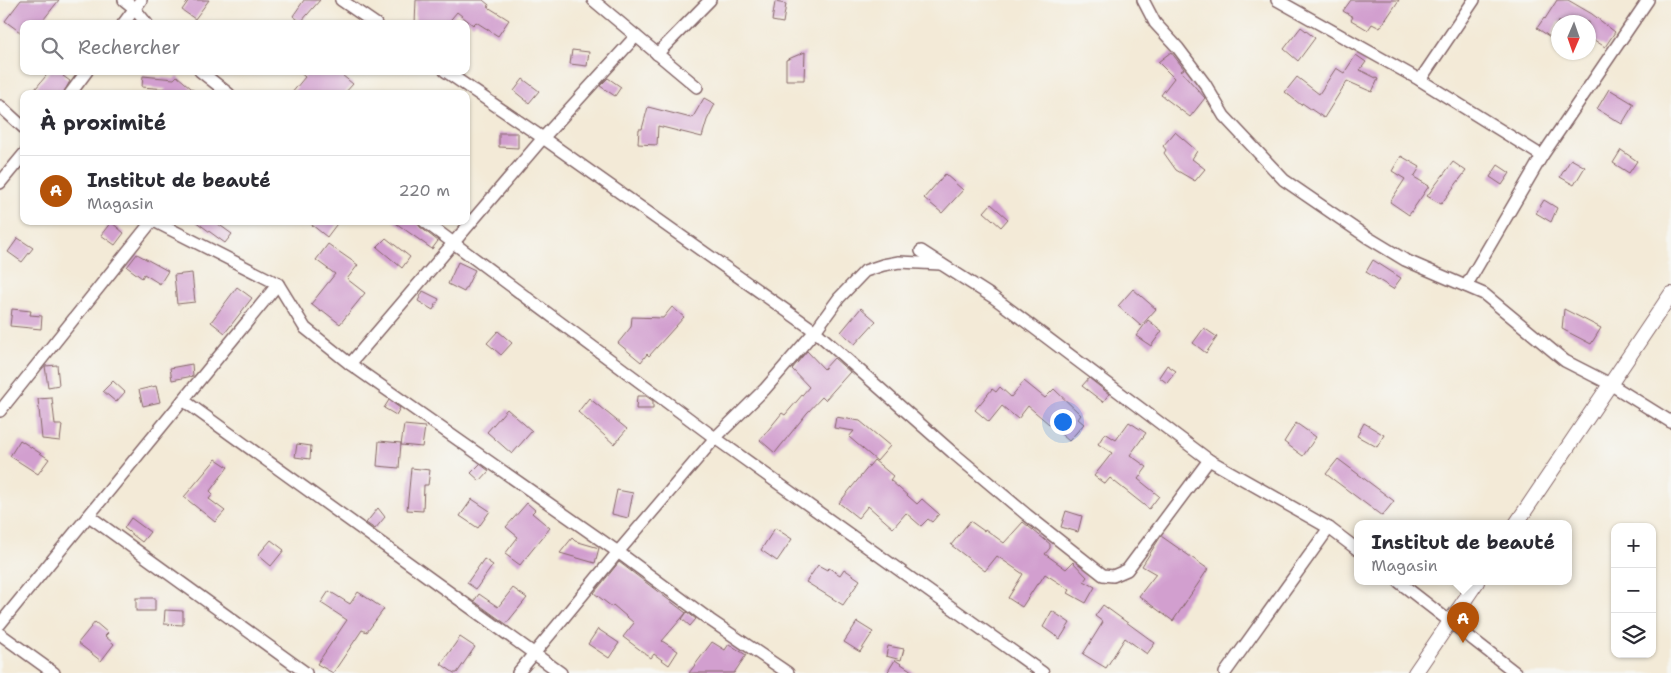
<!DOCTYPE html>
<html lang="fr">
<head>
<meta charset="utf-8">
<style>
	:root { --surface:#fff; --page:#f7f7f7; --text:#2b2b33; --muted:#7c7c81; --line:#e1e1e2; --accent:#b45309 }
	body { margin:0; font-family:"Shantell Sans",sans-serif; background:var(--page); color:var(--text) }
	.controls { position:absolute; right:15px; bottom:15px; display:grid; overflow:hidden; border-radius:10px; box-shadow:0 1px 4px #0004 }
	.controls button { width:45px; height:45px; display:grid; place-items:center; padding:0; border:0; border-bottom:1px solid var(--line); background:var(--surface); color:var(--text); font:25px sans-serif }
	.compass { position:absolute; left:1551px; top:15px; width:45px; height:45px; border-radius:50%; background:var(--surface); box-shadow:0 1px 4px #0004; rotate:182deg }
	.you { position:absolute; left:1062px; top:421px; width:18px; height:18px; margin:-12px; border:4px solid #fff; border-radius:50%; background:#1a73e8; box-shadow:0 0 0 8px #1a73e833 }
	.badge { display:grid; place-items:center; width:32px; height:32px; border-radius:50%; background:var(--accent); color:#fff; font-size:16px; font-weight:700 }
	.pin { position:absolute; translate:-50% -41px; filter:drop-shadow(0 1px 2px #0008) }
	.pin::after { content:''; position:absolute; top:26px; width:18px; height:15px; background:inherit; clip-path:polygon(0 0,100% 0,50% 100%) }
	.popup { position:absolute; left:1354px; top:520px; width:218px; height:65px; box-sizing:border-box; display:grid; place-content:center; border-radius:10px; background:var(--surface); filter:drop-shadow(0 1px 4px #0005); font-size:16px; white-space:nowrap; color:var(--muted) }
	.popup b { font-size:19px; color:var(--text) }
	.popup::after { content:''; position:absolute; left:50%; top:100%; margin-left:-10px; border:10px solid transparent; border-top-color:var(--surface) }
	.list { margin:0; padding:0; list-style:none }
	h2 { display:flex; justify-content:space-between; align-items:center; height:65px; margin:0; padding:0 20px; font-size:21px }
	h2 small { font-size:16px; font-weight:400; color:var(--muted) }
	.list li { display:grid; grid-template-columns:32px 1fr auto; gap:15px; align-items:center; box-sizing:border-box; height:70px; padding:0 20px; border-top:1px solid var(--line) }
	.list b { display:block; font-size:19px; white-space:nowrap }
	.list p { margin:0; font-size:16px; white-space:nowrap; color:var(--muted) }
	.list em { font-size:16px; font-style:normal; color:var(--muted) }
	.icon { flex:none; width:28px; height:28px; fill:none; stroke:currentColor; stroke-width:2; stroke-linecap:round; stroke-linejoin:round }
	.map { position:relative; flex:none; width:1671px; height:673px; overflow:hidden }
	.search { position:absolute; background:var(--surface); box-shadow:0 1px 4px #0004; left:20px; top:20px; width:450px; height:55px; display:flex; align-items:center; gap:12px; box-sizing:border-box; padding:0 18px; border-radius:10px; color:var(--muted); font-size:19px }
	.panel { position:absolute; background:var(--surface); box-shadow:0 1px 4px #0004; left:20px; top:90px; width:450px; height:135px; border-radius:10px }
	.map>svg:first-child { display:block }
	.building { fill:#d29fcf }
	.lines { fill:none; stroke-linecap:round; stroke-linejoin:round }
	.minor-casing { stroke:#856667; stroke-width:14 }
	.tertiary-casing { stroke:#856667; stroke-width:16 }
	.minor { stroke:#fff; stroke-width:11 }
	.tertiary { stroke:#fff; stroke-width:14 }
</style>
</head>
<body>
<div class="map">
<svg width="1671" height="673" viewBox="0 0 1671 673">
	<rect width="100%" height="100%" fill="#f6f6f2"/>
	<filter id="ink" filterUnits="userSpaceOnUse"><feTurbulence type="fractalNoise" baseFrequency=".02" numOctaves="2"/><feDisplacementMap in="SourceGraphic" scale="10" xChannelSelector="R" yChannelSelector="G"/><feConvolveMatrix kernelMatrix="1 2 1 2 8 2 1 2 1" color-interpolation-filters="sRGB"/></filter>
	<filter id="wash" filterUnits="userSpaceOnUse"><feTurbulence type="fractalNoise" baseFrequency=".0096" numOctaves="4" result="noise"/><feDisplacementMap in="SourceGraphic" scale="20" xChannelSelector="R" yChannelSelector="G"/><feGaussianBlur stdDeviation="1.12" result="paint"/><feColorMatrix in="noise" values="0 0 0 0 0 0 0 0 0 0 0 0 0 0 0 0 0 1.4 0 .05"/><feComposite in="paint" operator="in"/></filter>
	<g filter="url(#wash)">
		<rect width="100%" height="100%" fill="#f3ead7"/>
		<g id="blocks">
			<g class="building">
				<path d="M21 0H59L40 24H24V27L20 32 5 21Z"/>
				<path d="M189 0H209L195 19 182 10Z"/>
				<path d="M304 0H320L301 22 293 16Z"/>
				<path d="M416 0H483L489 5 488 7 509 20 498 36 476 22 473 25 457 12 447 24H415Z"/>
				<path d="M1351 0H1399L1380 28 1372 24 1368 30 1351 20 1353 17 1343 11Z"/>
				<path d="M1557 0H1568L1592 14 1615 32 1605 47 1588 36V22H1558L1550 37 1537 28 1544 18 1545 19Z"/>
				<path d="M775 2 786 4 783 23 772 21Z"/>
				<path d="M1301 27 1315 38 1298 61 1284 49Z"/>
				<path d="M572 50 589 52 587 66 570 64Z"/>
				<path d="M805 52 804 80H786V60Z"/>
				<path d="M1171 52 1184 69 1181 71 1205 98 1190 117 1161 95 1174 78 1158 62Z"/>
				<path d="M1356 55 1366 62 1360 70 1378 79 1372 92 1347 81 1324 118 1302 103 1301 105 1285 92 1297 77 1319 94 1336 68 1344 73Z"/>
				<path d="M50 71H67L63 76 70 81 63 94H31Z"/>
				<path d="M298 71H337L353 84 344 94H291L305 77Z"/>
				<path d="M143 76 174 79 177 76 198 94H162L166 89 142 87Z"/>
				<path d="M608 78 621 87 615 96 600 86Z"/>
				<path d="M523 79 539 91 529 103 514 91Z"/>
				<path d="M1609 89 1634 104 1622 124 1597 109Z"/>
				<path d="M704 98 715 104 707 120 702 137 658 126 657 145 638 144 639 129H642L648 107 691 118 693 117Z"/>
				<path d="M1175 132 1197 151 1192 159 1205 169 1195 181 1176 170 1164 153 1166 150 1163 146Z"/>
				<path d="M499 133H518V148L499 147Z"/>
				<path d="M1621 150 1637 161 1629 173 1613 163Z"/>
				<path d="M1401 156 1420 167 1414 177 1429 186 1409 215 1390 202 1405 179 1392 171Z"/>
				<path d="M1571 159 1585 167 1574 185 1560 177Z"/>
				<path d="M1453 162 1466 171 1441 204 1427 196Z"/>
				<path d="M1498 165 1510 173 1502 185 1490 177Z"/>
				<path d="M945 174 963 190 942 213 924 198Z"/>
				<path d="M1544 200 1557 208 1551 222 1536 213Z"/>
				<path d="M991 204 1008 219 1001 227 984 212Z"/>
				<path d="M195 221H214L232 234 225 243Z"/>
				<path d="M307 221H339L327 237Z"/>
				<path d="M393 221H417L420 227 438 241 432 249Z"/>
				<path d="M111 222 124 233 115 245 101 235Z"/>
				<path d="M18 238 33 248 22 262 8 252Z"/>
				<path d="M386 238 410 257 402 268 377 247Z"/>
				<path d="M328 244 358 265 347 279 365 293 340 324 322 310 321 312 311 304 335 274 316 260Z"/>
				<path d="M137 254 168 271 160 284 144 274 142 278 127 267Z"/>
				<path d="M1373 260 1401 278 1393 289 1366 272Z"/>
				<path d="M458 262 475 270 464 292 448 284Z"/>
				<path d="M192 273 195 302 177 304 174 275Z"/>
				<path d="M237 287 252 298 225 333 211 322Z"/>
				<path d="M1133 289 1156 309 1141 326 1118 306Z"/>
				<path d="M423 291 439 299 433 310 418 301Z"/>
				<path d="M672 307 684 317 649 356 647 354 641 362 618 343 631 327 632 317 663 318Z"/>
				<path d="M861 308 876 321 855 344 841 332Z"/>
				<path d="M12 309 31 311 30 315 42 316 41 329 10 326Z"/>
				<path d="M1564 309 1601 328 1591 344 1562 329Z"/>
				<path d="M1148 320 1162 331 1151 346 1136 336Z"/>
				<path d="M1204 328 1217 337 1206 353 1193 343Z"/>
				<path d="M498 331 512 343 501 355 487 343Z"/>
				<path d="M807 351 824 369 834 358 850 372 825 400 822 397 807 413 775 453 760 440 782 413 785 415 809 387 792 369Z"/>
				<path d="M192 364 193 376 172 380 170 368Z"/>
				<path d="M57 365 59 385 48 387 45 366Z"/>
				<path d="M1167 365 1176 371 1167 383 1159 377Z"/>
				<path d="M1089 378 1109 394 1103 402 1082 386Z"/>
				<path d="M113 381 125 392 116 402 103 391Z"/>
				<path d="M1024 381 1045 398 1054 389 1081 415 1078 419 1084 424 1069 441 1028 406 1018 419 1002 406 989 422 975 410 992 389 996 392 1000 387 1011 397Z"/>
				<path d="M156 386 160 402 143 406 139 390Z"/>
				<path d="M637 396H646L653 401V409H636Z"/>
				<path d="M52 398 55 425H62L60 441 42 439 38 399Z"/>
				<path d="M589 398 627 429 614 444 578 412Z"/>
				<path d="M389 400 400 408 396 415 384 408Z"/>
				<path d="M507 409 532 431 512 454 487 432Z"/>
				<path d="M836 417 860 421 890 446 877 461 849 437 854 431 834 428Z"/>
				<path d="M1129 422 1146 433 1130 455 1147 467 1138 479 1159 496 1149 509 1110 478 1105 484 1094 476 1112 453 1098 444 1105 433 1116 440Z"/>
				<path d="M1296 423 1316 437 1303 456 1284 442Z"/>
				<path d="M1364 423 1384 435 1377 447 1357 436Z"/>
				<path d="M404 425 425 427 422 447 401 445Z"/>
				<path d="M20 440 49 459 38 474 10 456Z"/>
				<path d="M379 441 401 443 399 468 377 466Z"/>
				<path d="M297 444 311 446 310 459 295 457Z"/>
				<path d="M216 459 228 467 210 491 213 494 209 499 225 511 215 522 184 497Z"/>
				<path d="M1338 459 1394 501 1382 516 1326 474Z"/>
				<path d="M874 460 893 476 890 480 917 504 922 499 939 514 932 522 928 519 921 526 906 513 893 528 868 506 858 518 839 503Z"/>
				<path d="M480 464 489 471 480 481 471 473Z"/>
				<path d="M411 468 430 470 428 485H424L423 511 407 510Z"/>
				<path d="M617 490 633 493 628 518 612 514Z"/>
				<path d="M472 499 490 511 478 528 460 516Z"/>
				<path d="M527 503 535 510 532 513 550 528 520 565 505 554 518 537 506 527Z"/>
				<path d="M378 508 385 517 375 529 366 523Z"/>
				<path d="M1066 511 1082 516 1078 532 1061 527Z"/>
				<path d="M131 518 150 532 142 542 124 528Z"/>
				<path d="M970 521 984 531 985 529 1004 543 1023 522 1050 544V548L1045 554 1066 569 1073 562 1087 577 1084 581 1095 587 1086 603 1068 593 1070 590 1045 574 1038 585 1037 584 1022 607 1008 598 1023 574 997 556 985 571 951 545Z"/>
				<path d="M775 528 792 539 777 561 761 550Z"/>
				<path d="M1161 536 1208 569 1173 621 1139 596 1156 574 1142 566Z"/>
				<path d="M572 538 575 541 599 548 595 563 560 553Z"/>
				<path d="M271 540 284 550 271 566 258 555Z"/>
				<path d="M484 559 493 565 476 589 467 583Z"/>
				<path d="M619 562 686 613 662 641 678 651 669 665 654 654 651 658 623 637 634 623 613 605 612 607 594 593Z"/>
				<path d="M818 565 827 570 829 568 840 575 844 569 860 580 843 605 806 582Z"/>
				<path d="M513 588 527 598 506 624 474 601 479 594 498 607Z"/>
				<path d="M329 591 350 604 358 592 384 609 367 632 362 630 333 673 317 664 347 620 321 603Z"/>
				<rect x="136" y="598" width="19" height="13"/>
				<path d="M1103 605 1155 643 1147 654 1125 638 1106 668 1083 654 1103 622 1095 616Z"/>
				<path d="M165 610 183 611V625L164 624Z"/>
				<path d="M1052 611 1070 623 1060 639 1043 627Z"/>
				<path d="M687 612 696 619 690 626 682 619Z"/>
				<path d="M95 622 108 633 105 636 114 644 101 661 78 643Z"/>
				<path d="M857 622 873 632 860 652 844 642Z"/>
				<path d="M598 629 619 643 609 658 588 644Z"/>
				<path d="M460 637 475 647 457 673H454L441 664Z"/>
				<path d="M712 642 725 650 729 644 746 655 734 673H689Z"/>
				<path d="M888 646 904 649 901 660 886 656Z"/>
				<path d="M895 660 915 673H887Z"/>
			</g>
		</g>
	</g>
	<g filter="url(#ink)">
		<use href="#blocks" fill-opacity="0" stroke="#856667" stroke-width="1"/>
		<g class="lines">
			<g class="minor-casing">
				<g id="minor">
					<path d="M124 0 134 8 147 24"/>
					<path d="M341 0 376 24"/>
					<path d="M593 0 697 87"/>
					<path d="M1143 0 1155 23 1178 48 1205 84 1224 116 1284 180 1367 237 1405 260 1484 294 1565 361 1610 384 1671 422"/>
					<path d="M1277 0 1420 80 1542 156"/>
					<path d="M123 24 141 0"/>
					<path d="M657 54 710 0"/>
					<path d="M200 71 229 94"/>
					<path d="M445 71 543 138 815 331 952 452 1027 515 1103 575 1113 576 1127 570 1209 460"/>
					<path d="M1420 80 1474 0"/>
					<path d="M70 94 87 71"/>
					<path d="M0 106 24 128"/>
					<path d="M0 183 24 154"/>
					<path d="M154 221 278 284 305 328 350 364 618 552 710 620 788 673"/>
					<path d="M424 221 715 438 1043 673"/>
					<path d="M921 251 993 297 1209 460 1329 528 1358 550"/>
					<path d="M1466 286 1542 156 1648 0"/>
					<path d="M350 364 543 138 636 36"/>
					<path d="M183 400 561 673"/>
					<path d="M0 411 152 221"/>
					<path d="M89 516 306 673"/>
					<path d="M1399 582 1516 673"/>
					<path d="M0 624 278 284"/>
					<path d="M0 634 54 673"/>
					<path d="M518 673 618 552 715 438 765 389 815 331 839 298 865 271 883 265 899 262 941 264"/>
					<path d="M1225 673 1329 528"/>
				</g>
			</g>
			<g class="tertiary-casing">
				<g id="tertiary">
					<path d="M1516 524 1671 294"/>
					<path d="M1415 673 1477 582"/>
				</g>
			</g>
			<use href="#minor" class="minor"/>
			<use href="#tertiary" class="tertiary"/>
		</g>
	</g>
</svg>
<div class="controls">
<button>+</button>
<button>−</button>
<button><svg class="icon" aria-label="layers" viewBox="0 0 24 24"><path d="M12 4l9 5-9 5-9-5zM3 14l9 5 9-5"/></svg></button>
</div>
<svg class="compass" viewBox="-18 -18 36 36"><path d="M0-13l5 13h-10z" fill="#e53935"/><path d="M0 13l5-13h-10z" fill="#7c7c81"/></svg>
<div class="you"></div>
<div class="pin badge" style="left:1463px;top:643px">A</div>
<div class="popup"><b>Institut de beauté</b>Magasin</div>
<div class="search"><svg class="icon" aria-label="search" viewBox="0 0 24 24"><circle cx="10" cy="10" r="6"/><path d="M15 15l6 6"/></svg>Rechercher</div>
<section class="panel">
<h2>À proximité<small></small></h2>
<ul class="list">
<li><span class="badge">A</span><div><b>Institut de beauté</b><p>Magasin</p></div><em>220 m</em></li>
</ul>
</section>
</div>
</body>
</html>
